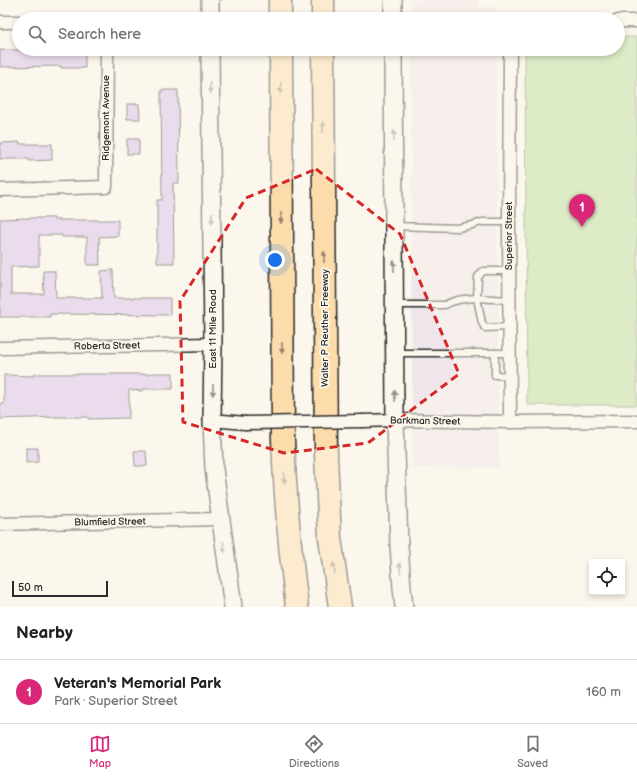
<!DOCTYPE html>
<html lang="en">
<head>
<meta charset="utf-8">
<style>
	:root { --surface:#fff; --page:#f2f2f2; --text:#222; --muted:#767676; --line:#e0e0e0; --accent:#db2777 }
	body { margin:0; font-family:"Balsamiq Sans",sans-serif; background:var(--page); color:var(--text) }
	.controls { position:absolute; right:12px; bottom:12px; display:grid; overflow:hidden; border-radius:0px; box-shadow:0 2px 6px #0003 }
	.controls button { width:36px; height:36px; display:grid; place-items:center; padding:0; border:0; border-bottom:1px solid var(--line); background:var(--surface); color:var(--text); font:20px sans-serif }
	.scale { position:absolute; left:12px; bottom:10px; width:96px; box-sizing:border-box; padding-left:4px; border:2px solid #2b2b2b; border-top:0; font-size:11px; line-height:14px; white-space:nowrap; color:#2b2b2b; -webkit-text-stroke:3px #fbf7ec; paint-order:stroke }
	.you { position:absolute; left:275px; top:260px; width:14px; height:14px; margin:-10px; border:3px solid #fff; border-radius:50%; background:#1a73e8; box-shadow:0 0 0 6px #1a73e833 }
	.badge { display:grid; place-items:center; width:26px; height:26px; border-radius:50%; background:var(--accent); color:#fff; font-size:13px; font-weight:700 }
	.pin { position:absolute; translate:-50% -33px; filter:drop-shadow(0 1px 2px #0008) }
	.pin::after { content:''; position:absolute; top:21px; width:14px; height:12px; background:inherit; clip-path:polygon(0 0,100% 0,50% 100%) }
	.list { margin:0; padding:0; list-style:none }
	h2 { display:flex; justify-content:space-between; align-items:center; height:52px; margin:0; padding:0 16px; font-size:17px }
	h2 small { font-size:13px; font-weight:400; color:var(--muted) }
	.list li { display:grid; grid-template-columns:26px 1fr auto; gap:12px; align-items:center; box-sizing:border-box; height:64px; padding:0 16px; border-top:1px solid var(--line) }
	.list b { display:block; font-size:15px; white-space:nowrap }
	.list p { margin:0; font-size:13px; white-space:nowrap; color:var(--muted) }
	.list em { font-size:13px; font-style:normal; color:var(--muted) }
	.icon { flex:none; width:22px; height:22px; fill:none; stroke:currentColor; stroke-width:2; stroke-linecap:round; stroke-linejoin:round }
	.map { position:relative; flex:none; width:637px; height:607px; overflow:hidden }
	.search { position:absolute; background:var(--surface); box-shadow:0 2px 6px #0003; left:12px; right:12px; top:12px; height:44px; display:flex; align-items:center; gap:10px; box-sizing:border-box; padding:0 14px; border-radius:22px; color:var(--muted); font-size:15px }
	.sheet { height:116px; background:var(--surface) }
	nav { display:flex; justify-content:space-around; align-items:center; box-sizing:border-box; height:56px; border-top:1px solid var(--line); background:var(--surface); font-size:11px; color:var(--muted) }
	nav a { display:grid; justify-items:center; gap:2px }
	nav .on { color:var(--accent) }
	.map>svg:first-child { display:block }
	.built { fill:#efe5eb }
	.green { fill:#b8dc97; stroke:#728461 }
	.building { fill:#d4bbea; stroke:#2b2b2b }
	.lines { fill:none; stroke-linecap:round; stroke-linejoin:round }
	.lane-casing { stroke:#2b2b2b; stroke-width:9 }
	.street-casing { stroke:#2b2b2b; stroke-width:15 }
	.secondary-casing { stroke:#2b2b2b; stroke-width:20 }
	.highway-casing { stroke:#2b2b2b; stroke-width:25 }
	.lane { stroke:#fbf7ec; stroke-width:6 }
	.street { stroke:#fbf7ec; stroke-width:12 }
	.secondary { stroke:#fbf7ec; stroke-width:17 }
	.highway { stroke:#fddcac; stroke-width:22 }
	.street-bridge-casing { stroke:#2b2b2b; stroke-width:15; stroke-linecap:butt }
	.street-bridge { stroke:#fbf7ec; stroke-width:12 }
	.oneway { fill:#93918c }
	.oneway2 { fill:#94846c }
	.marked { fill:none; stroke:#d62828; stroke-width:3; stroke-dasharray:8 5; stroke-linejoin:round }
	.labels { text-anchor:middle; dominant-baseline:central; stroke-width:3.5; stroke-linejoin:round; paint-order:stroke }
	.street-label { font-size:10px; fill:#2b2b2b; stroke:#fbf7ec }
</style>
</head>
<body>
<div class="map">
<svg width="637" height="607" viewBox="0 0 637 607">
	<rect width="100%" height="100%" fill="#fbf7ec"/>
	<filter id="ink" filterUnits="userSpaceOnUse"><feTurbulence type="fractalNoise" baseFrequency=".025" numOctaves="2"/><feDisplacementMap in="SourceGraphic" scale="8" xChannelSelector="R" yChannelSelector="G"/><feConvolveMatrix kernelMatrix="1 2 1 2 8 2 1 2 1" color-interpolation-filters="sRGB"/></filter>
	<g filter="url(#ink)">
		<g class="built">
			<path d="M411 0H478V7H496V19H411Z"/>
			<path d="M411 49H496L499 468H412Z"/>
		</g>
		<path class="green" d="M618 37H637V405H527L525 49H618Z"/>
		<g class="building">
			<path d="M30 49H54V51H85V68H61V66L0 67V50H30Z"/>
			<path d="M161 90H178L179 183H173L174 263H157V200H162Z"/>
			<path d="M127 104H139L140 119H127Z"/>
			<rect x="127" y="139" width="12" height="15"/>
			<path d="M20 142V144H52V160L29 161V159H0V143Z"/>
			<path d="M30 218H54V220H118V236L99 237 100 265H87V237H62V235H39V266L11 267V294H44L43 271H55L56 298H102L101 271 113 270 114 298H170V315L50 314V317H0V219Z"/>
			<path d="M151 373H173V389H143V391L129 390V418L88 419V417H59L0 419V404H4V375L34 376V374H151Z"/>
			<path d="M26 448H38V462L26 463Z"/>
			<path d="M134 451H146L147 466H135Z"/>
		</g>
		<g class="lines">
			<g class="lane-casing">
				<g id="lane">
					<path d="M395 226 458 228 472 225 482 222H509"/>
					<path d="M509 271H483L478 277 477 298 509 300"/>
					<path d="M396 305H445C455 299 465 299 477 298L482 323 485 328 509 327"/>
					<path d="M396 353H509"/>
					<path d="M495 353V375L510 376"/>
				</g>
			</g>
			<g class="street-casing">
				<g id="street">
					<path d="M618 21H637"/>
					<path d="M0 22H19"/>
					<path d="M510 49 509 222 510 422"/>
					<path d="M0 190 106 187 107 49"/>
					<path d="M0 348 213 344"/>
					<path d="M212 420 245 423"/>
					<path d="M363 421 395 420 510 422 637 421"/>
					<path d="M0 524 221 519"/>
				</g>
			</g>
			<g class="secondary-casing">
				<g id="secondary">
					<path d="M210 0V19"/>
					<path d="M393 0V19"/>
					<path d="M210 49 213 344 212 420 214 469 233 607"/>
					<path d="M393 49 395 420 399 545 402 588 404 607"/>
				</g>
			</g>
			<g class="highway-casing">
				<g id="highway">
					<path d="M280 0V19"/>
					<path d="M323 0V19"/>
					<path d="M281 49 283 440C285 496 290 552 297 607"/>
					<path d="M323 49 326 456 330 538 340 607"/>
				</g>
			</g>
			<use href="#lane" class="lane"/>
			<use href="#street" class="street"/>
			<use href="#secondary" class="secondary"/>
			<use href="#highway" class="highway"/>
			<g class="street-bridge-casing">
				<path id="street-bridge" d="M245 423 363 421"/>
			</g>
			<use href="#street-bridge" class="street-bridge"/>
		</g>
		<defs><path id="oneway-solid" d="M-6-.8H1V-3.2L6.5 0L1 3.2V.8H-6Z"/></defs>
		<g class="oneway">
			<use href="#oneway-solid" transform="translate(210 88) rotate(89)"/>
			<use href="#oneway-solid" transform="translate(394 136) rotate(-90)"/>
			<use href="#oneway-solid" transform="translate(212 218) rotate(89)"/>
			<use href="#oneway-solid" transform="translate(394 266) rotate(-90)"/>
			<use href="#oneway-solid" transform="translate(213 390) rotate(91)"/>
			<use href="#oneway-solid" transform="translate(395 396) rotate(-90)"/>
			<use href="#oneway-solid" transform="translate(224 547) rotate(82)"/>
			<use href="#oneway-solid" transform="translate(400 568) rotate(-94)"/>
		</g>
		<g class="oneway2">
			<use href="#oneway-solid" transform="translate(281 88) rotate(90)"/>
			<use href="#oneway-solid" transform="translate(323 127) rotate(-90)"/>
			<use href="#oneway-solid" transform="translate(281 218) rotate(90)"/>
			<use href="#oneway-solid" transform="translate(324 257) rotate(-90)"/>
			<use href="#oneway-solid" transform="translate(282 348) rotate(89)"/>
			<use href="#oneway-solid" transform="translate(284 478) rotate(88)"/>
			<use href="#oneway-solid" transform="translate(334 568) rotate(-98)"/>
		</g>
	</g>
	<path d="M0 0H637V607H0ZM316 169 400 234 459 374 368 443 284 453 183 422 180 301 246 198Z" fill="#fbf7ec" fill-opacity=".55" fill-rule="evenodd"/>
	<path class="marked" d="M316 169 400 234 459 374 368 443 284 453 183 422 180 301 246 198Z"/>
	<g class="labels">
		<g class="street-label">
			<text transform="translate(106 118) rotate(-90)">Ridgemont Avenue</text>
			<text transform="translate(509 236) rotate(-90)">Superior Street</text>
			<text transform="translate(325 328) rotate(-90)">Walter P Reuther Freeway</text>
			<text transform="translate(213 329) rotate(-90)">East 11 Mile Road</text>
			<text transform="translate(107 346) rotate(-1)">Roberta Street</text>
			<text transform="translate(425 421) rotate(1)">Barkman Street</text>
			<text transform="translate(110 522) rotate(-1)">Blumfield Street</text>
		</g>
	</g>
</svg>
<div class="controls">
<button><svg class="icon" aria-label="locate" viewBox="0 0 24 24"><circle cx="12" cy="12" r="6"/><path d="M12 2v4M12 18v4M2 12h4M18 12h4"/></svg></button>
</div>
<div class="scale">50 m</div>
<div class="you"></div>
<div class="pin badge" style="left:582px;top:227px">1</div>
<div class="search"><svg class="icon" aria-label="search" viewBox="0 0 24 24"><circle cx="10" cy="10" r="6"/><path d="M15 15l6 6"/></svg>Search here</div>
</div>
<section class="sheet">
<h2>Nearby<small></small></h2>
<ul class="list">
<li><span class="badge">1</span><div><b>Veteran's Memorial Park</b><p>Park · Superior Street</p></div><em>160 m</em></li>
</ul>
</section>
<nav>
<a class="on"><svg class="icon" aria-label="map" viewBox="0 0 24 24"><path d="M3 6l6-2 6 2 6-2v14l-6 2-6-2-6 2zM9 4v14M15 6v14"/></svg>Map</a>
<a><svg class="icon" aria-label="directions" viewBox="0 0 24 24"><path d="M12 3l9 9-9 9-9-9zM9 14v-3h6M13 9l2 2-2 2"/></svg>Directions</a>
<a><svg class="icon" aria-label="saved" viewBox="0 0 24 24"><path d="M7 4h10v16l-5-4-5 4z"/></svg>Saved</a>
</nav>
</body>
</html>
